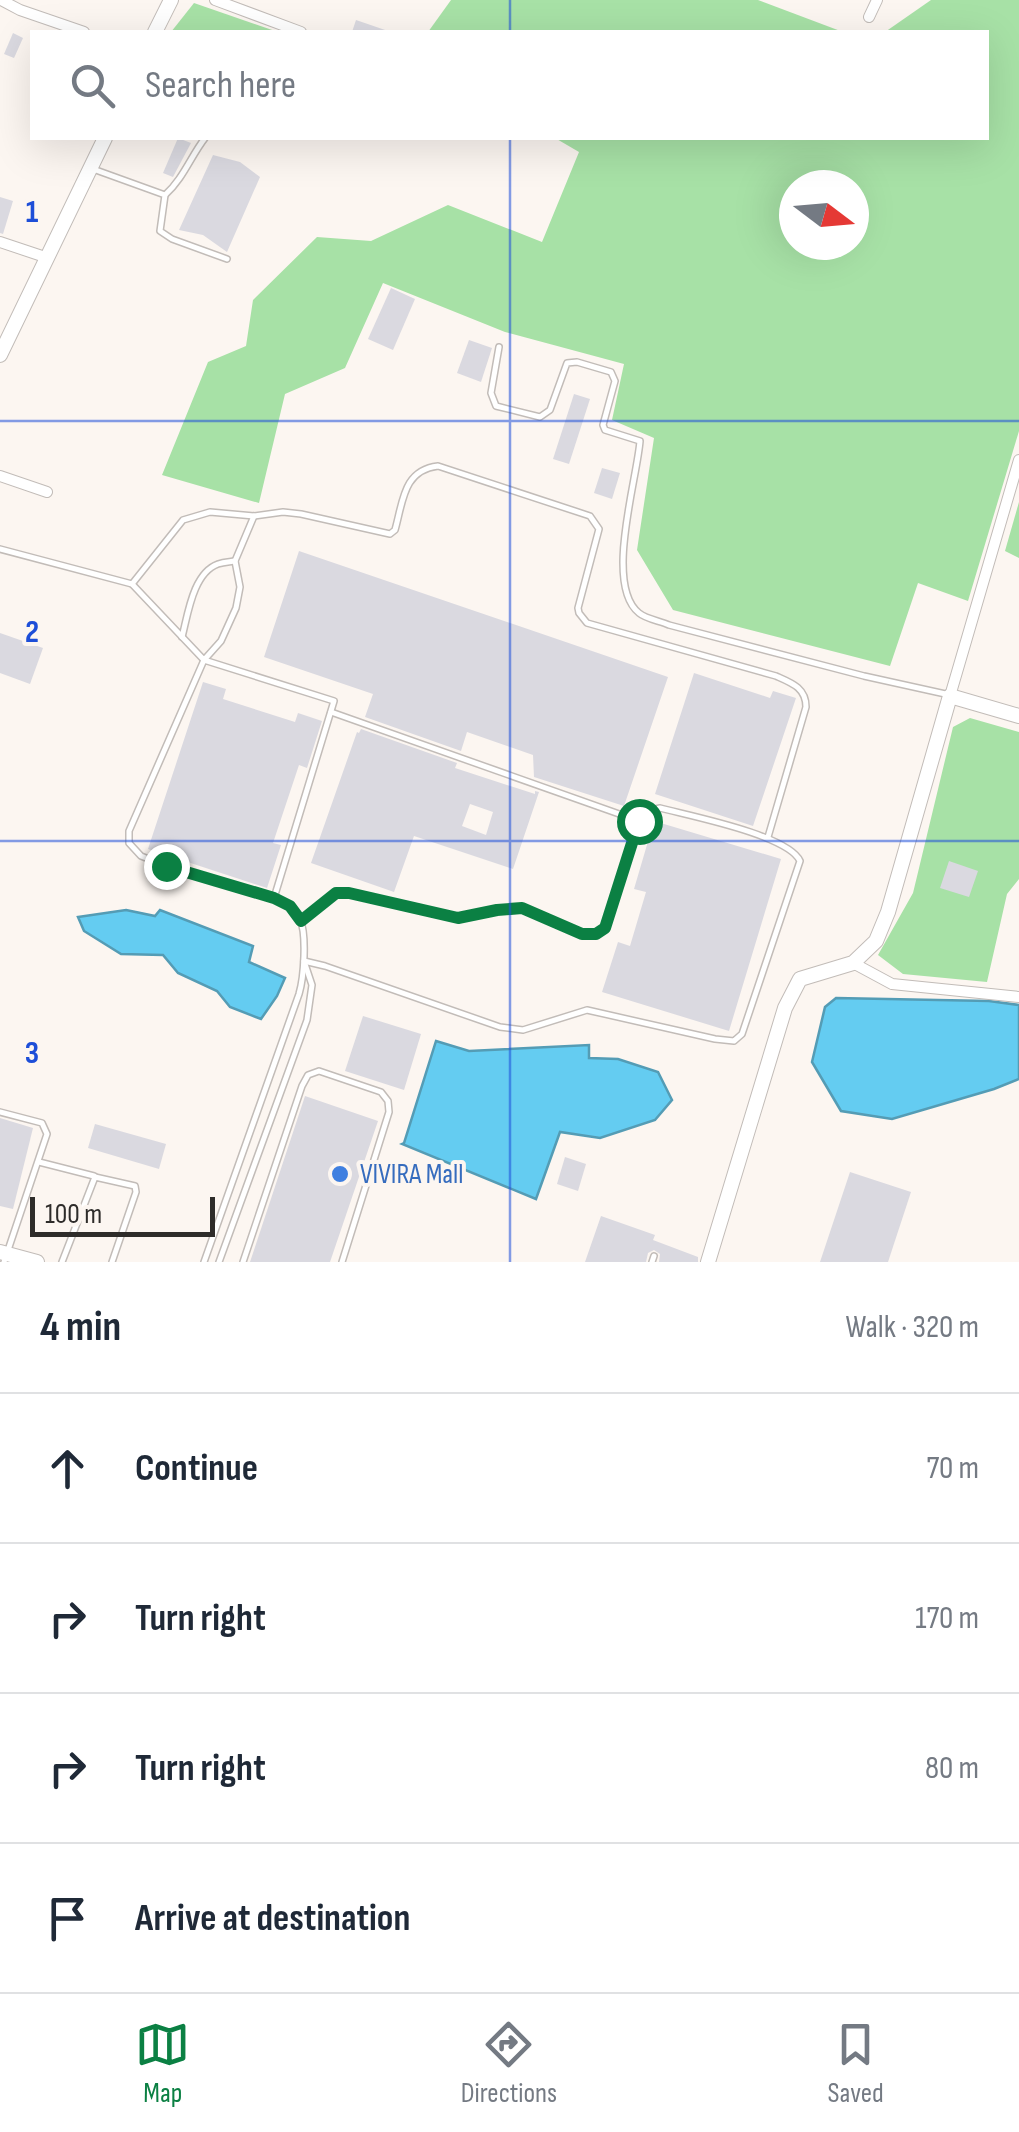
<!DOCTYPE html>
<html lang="en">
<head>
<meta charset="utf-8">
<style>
	:root { --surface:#fff; --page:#f6f6f7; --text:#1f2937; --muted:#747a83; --line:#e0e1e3; --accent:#0b8043 }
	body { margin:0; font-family:"Sofia Sans Condensed",sans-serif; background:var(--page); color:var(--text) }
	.compass { position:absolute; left:779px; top:170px; width:90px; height:90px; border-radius:50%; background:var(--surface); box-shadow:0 10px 40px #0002; rotate:106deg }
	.scale { position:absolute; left:30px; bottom:25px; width:185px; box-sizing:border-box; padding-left:10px; border:5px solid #2e2c2a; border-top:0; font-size:28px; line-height:35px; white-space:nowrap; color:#2e2c2a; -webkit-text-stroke:8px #fcf6f1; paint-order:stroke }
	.stop { position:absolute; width:30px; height:30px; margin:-22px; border:8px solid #0b8043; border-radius:50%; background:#fff }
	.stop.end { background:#0b8043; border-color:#fff; box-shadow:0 2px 10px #0008 }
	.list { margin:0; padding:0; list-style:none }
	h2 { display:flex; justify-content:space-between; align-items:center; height:130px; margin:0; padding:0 40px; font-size:42px }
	h2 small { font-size:32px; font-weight:400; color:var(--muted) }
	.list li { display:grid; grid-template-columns:65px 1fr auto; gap:30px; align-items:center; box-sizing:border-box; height:150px; padding:0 40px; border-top:2px solid var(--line) }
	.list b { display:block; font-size:38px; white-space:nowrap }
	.list em { font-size:32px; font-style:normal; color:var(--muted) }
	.icon { flex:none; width:55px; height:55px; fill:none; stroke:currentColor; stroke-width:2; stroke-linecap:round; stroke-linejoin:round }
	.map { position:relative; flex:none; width:1019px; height:1262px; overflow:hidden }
	.search { position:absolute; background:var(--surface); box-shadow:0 10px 40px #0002; left:30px; right:30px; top:30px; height:110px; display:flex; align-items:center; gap:25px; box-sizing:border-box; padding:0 35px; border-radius:0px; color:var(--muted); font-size:38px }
	.sheet { height:730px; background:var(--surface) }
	nav { display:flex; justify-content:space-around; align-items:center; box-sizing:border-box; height:140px; border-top:2px solid var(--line); background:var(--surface); font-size:28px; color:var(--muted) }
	nav a { display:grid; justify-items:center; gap:5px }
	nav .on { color:var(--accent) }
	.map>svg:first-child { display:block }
	.green { fill:#a7e1a6; fill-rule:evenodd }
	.water { fill:#64ccf1; stroke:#549cb5; stroke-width:2.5 }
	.building { fill:#dad9e0; fill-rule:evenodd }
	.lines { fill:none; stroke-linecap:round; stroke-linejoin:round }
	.lane-casing { stroke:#c2bcb8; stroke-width:8 }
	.street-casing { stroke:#c2bcb8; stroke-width:12 }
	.secondary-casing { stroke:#c2bcb8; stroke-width:16 }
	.lane { stroke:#fff; stroke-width:5 }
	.street { stroke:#fff; stroke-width:10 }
	.secondary { stroke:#fff; stroke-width:14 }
	.route { stroke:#0b8043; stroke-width:12 }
	.grid { fill:none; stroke:#1d4ed8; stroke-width:2.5; stroke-opacity:0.55 }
	.shop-dot { fill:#3f7fe0; stroke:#fcf6f1; stroke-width:4 }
	.labels { text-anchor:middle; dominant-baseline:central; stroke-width:8; stroke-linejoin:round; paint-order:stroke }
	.shop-label { font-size:28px; fill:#366cbe; stroke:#fcf6f1; text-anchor:start }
	.grid-label { font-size:32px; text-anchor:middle; font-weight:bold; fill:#1d4ed8; stroke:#fcf6f1; stroke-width:8; stroke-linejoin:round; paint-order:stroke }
</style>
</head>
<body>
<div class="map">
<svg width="1019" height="1262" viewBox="0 0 1019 1262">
	<rect width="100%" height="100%" fill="#fcf6f1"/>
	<g class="green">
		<path d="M451 0H758L843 32H428Z"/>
		<path d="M931 0H1019V431L968 601 918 583 890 666 673 610 637 550 654 438 612 420 624 364 505 332 383 283 345 368 285 394 259 503 162 475 208 362 246 346 253 300 317 237 371 241 448 205 542 242 579 152 555 138H986V32H885ZM854 185V245H794V185Z"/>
		<path d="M194 3 278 32H171Z"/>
		<path d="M1019 502V558L1005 551Z"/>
		<path d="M970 718 1019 732V879L1007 894 987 982 903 974 878 955 913 893 953 727Z"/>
	</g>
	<g class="water">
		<path d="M126 910 155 916 160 910 253 946 249 962 285 978 277 996 261 1019 230 1007 217 991 178 973 163 955 121 954 84 931 78 917Z"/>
		<path d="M836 998 989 1001 1019 1005V1079L994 1089 892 1119 841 1111 812 1062 825 1007Z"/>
		<path d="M436 1041 469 1051 589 1045V1058L618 1059 658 1072 672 1100 655 1120 600 1138 560 1132 536 1199 402 1144 404 1143Z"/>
	</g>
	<g class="building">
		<path d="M356 20 388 31V32H352Z"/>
		<path d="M13 33 23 38 14 58 4 54Z"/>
		<path d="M178 138 191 143 173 177 163 173Z"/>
		<path d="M213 155 240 162 260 177 227 252 203 235 179 230Z"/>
		<path d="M0 197 13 201 3 234 0 233Z"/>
		<path d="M391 288 415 299 393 350 368 339Z"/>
		<path d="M469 340 492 348 481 382 457 373Z"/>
		<path d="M574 394 590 399 569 464 553 459Z"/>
		<path d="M602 468 620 473 612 499 594 493Z"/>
		<path d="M299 551 668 677 624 806 534 777 533 755 467 732 461 751 365 717 373 694 264 657Z"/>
		<path d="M0 633 43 648 30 684 0 673Z"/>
		<path d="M694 673 770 698 773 691 796 698 753 826 655 794Z"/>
		<path d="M203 682 226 689 223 699 295 722 298 713 322 721 307 768 299 765 273 843 281 845 267 888 148 849Z"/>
		<path d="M361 729 457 763 455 768 535 794V791L539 792 513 869 414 836 394 892 311 863 357 732 359 733ZM470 804 493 812 486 835 462 826Z"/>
		<path d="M654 821 781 859 729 1031 602 992 618 942 630 946 646 892 634 889Z"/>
		<path d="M949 861 978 871 969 897 940 888Z"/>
		<path d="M363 1016 421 1034 404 1090 345 1071Z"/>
		<path d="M305 1096 378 1121 330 1262H250Z"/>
		<path d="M0 1118 33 1128 13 1209 0 1206Z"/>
		<path d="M95 1124 166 1144 159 1169 88 1148Z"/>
		<path d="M565 1157 586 1164 578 1191 557 1184Z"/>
		<path d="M850 1172 911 1192 888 1262H820Z"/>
		<path d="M601 1216 655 1235 653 1240 698 1257V1262H659L660 1254 654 1250 648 1253 646 1262H585Z"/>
	</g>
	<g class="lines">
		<g class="lane-casing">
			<g id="lane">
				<path d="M93 169 165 195 160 231 172 239 227 259"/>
				<path d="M165 195C183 179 191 156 205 138"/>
				<path d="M499 347 491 393 496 406 540 417 550 410 567 363 577 362 611 372 615 381 603 425 605 430 640 441C637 480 604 585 639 613 646 619 660 621 669 625L864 676 950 695"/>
				<path d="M0 549 132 584 204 660 221 641 236 608 240 587 235 561 254 516"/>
				<path d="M132 584 183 520 210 512 254 516 283 512 301 514 390 534 395 530C403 502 403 470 438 466L590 516 599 529 578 608 579 613 587 623 776 676C792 683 806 688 806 707L768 837"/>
				<path d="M182 637C188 614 193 573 218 564 224 562 229 562 235 561"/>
				<path d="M301 921 336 893H349L458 918 497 910 522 908 583 934H596L605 928 639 821"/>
				<path d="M304 961 325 966 500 1027 523 1030 587 1010 715 1039 734 1041 742 1034 800 861C788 835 690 816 660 808L651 810 639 821 331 712"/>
				<path d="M0 1112 42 1123 47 1134 4 1262"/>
				<path d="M39 1162 94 1176"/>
				<path d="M62 1262 95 1177 135 1186 136 1192 112 1262"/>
				<path d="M204 1262 299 994C304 977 307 935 300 919 295 908 285 903 274 898L166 866 141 856 129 843V831L204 660 334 701 274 898"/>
				<path d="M219 1262 307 1020 312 985 305 964"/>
				<path d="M243 1262 302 1086 308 1075 319 1071 381 1092 388 1101 389 1112 342 1262"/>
				<path d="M652 1262 654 1256"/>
			</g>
		</g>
		<g class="street-casing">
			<g id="street">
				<path d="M1 0 20 10 84 32"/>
				<path d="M215 0 301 32"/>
				<path d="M869 17 877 0"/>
				<path d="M0 242 48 258"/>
				<path d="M0 476 47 492"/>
				<path d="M950 696 1019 460"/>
				<path d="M853 963 892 984 1019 997"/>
			</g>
		</g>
		<g class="secondary-casing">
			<g id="secondary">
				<path d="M155 32 171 0"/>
				<path d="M0 355 105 138"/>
				<path d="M0 1252 37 1262"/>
				<path d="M708 1262 785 1008 800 979 853 963 876 941 888 912 950 696 1019 716"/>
			</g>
		</g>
		<use href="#lane" class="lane"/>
		<use href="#street" class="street"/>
		<use href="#secondary" class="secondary"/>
	</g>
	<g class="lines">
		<path class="route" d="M166 866 274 898 290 906 301 921 336 893H349L458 918 497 910 522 908 582 934H596L605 928 639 821"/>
	</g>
	<path class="grid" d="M510 0V32M510 138V1262M0 421H1019M0 841H1019"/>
	<circle class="shop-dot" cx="340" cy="1174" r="10"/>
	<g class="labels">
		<g class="shop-label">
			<text x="360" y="1174">VIVIRA Mall</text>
		</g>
	</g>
	<g class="grid-label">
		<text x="32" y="222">1</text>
		<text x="32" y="642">2</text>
		<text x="32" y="1063">3</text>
	</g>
</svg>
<svg class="compass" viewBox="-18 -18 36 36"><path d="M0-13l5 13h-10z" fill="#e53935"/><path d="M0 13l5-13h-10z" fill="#747a83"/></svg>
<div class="scale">100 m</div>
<div class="stop" style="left:639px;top:821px"></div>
<div class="stop end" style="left:166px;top:866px"></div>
<div class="search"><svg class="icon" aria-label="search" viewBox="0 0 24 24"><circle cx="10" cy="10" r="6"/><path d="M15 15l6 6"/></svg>Search here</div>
</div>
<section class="sheet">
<h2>4 min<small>Walk · 320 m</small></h2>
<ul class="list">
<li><svg class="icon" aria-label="ahead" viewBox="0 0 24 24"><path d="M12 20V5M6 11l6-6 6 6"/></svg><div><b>Continue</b></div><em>70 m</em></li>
<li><svg class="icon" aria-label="right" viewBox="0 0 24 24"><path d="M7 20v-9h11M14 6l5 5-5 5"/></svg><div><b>Turn right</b></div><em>170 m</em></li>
<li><svg class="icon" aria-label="right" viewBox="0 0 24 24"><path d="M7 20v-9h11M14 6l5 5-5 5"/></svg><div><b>Turn right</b></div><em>80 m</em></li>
<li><svg class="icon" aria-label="arrive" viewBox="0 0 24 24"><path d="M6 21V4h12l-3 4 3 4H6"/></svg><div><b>Arrive at destination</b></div></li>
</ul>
</section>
<nav>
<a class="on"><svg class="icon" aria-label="map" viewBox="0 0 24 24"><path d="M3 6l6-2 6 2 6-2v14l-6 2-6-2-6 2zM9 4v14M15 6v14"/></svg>Map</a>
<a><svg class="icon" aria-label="directions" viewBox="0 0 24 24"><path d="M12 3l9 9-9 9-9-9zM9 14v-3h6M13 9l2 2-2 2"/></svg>Directions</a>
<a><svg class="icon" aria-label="saved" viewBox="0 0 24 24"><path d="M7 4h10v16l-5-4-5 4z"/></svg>Saved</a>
</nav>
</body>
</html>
